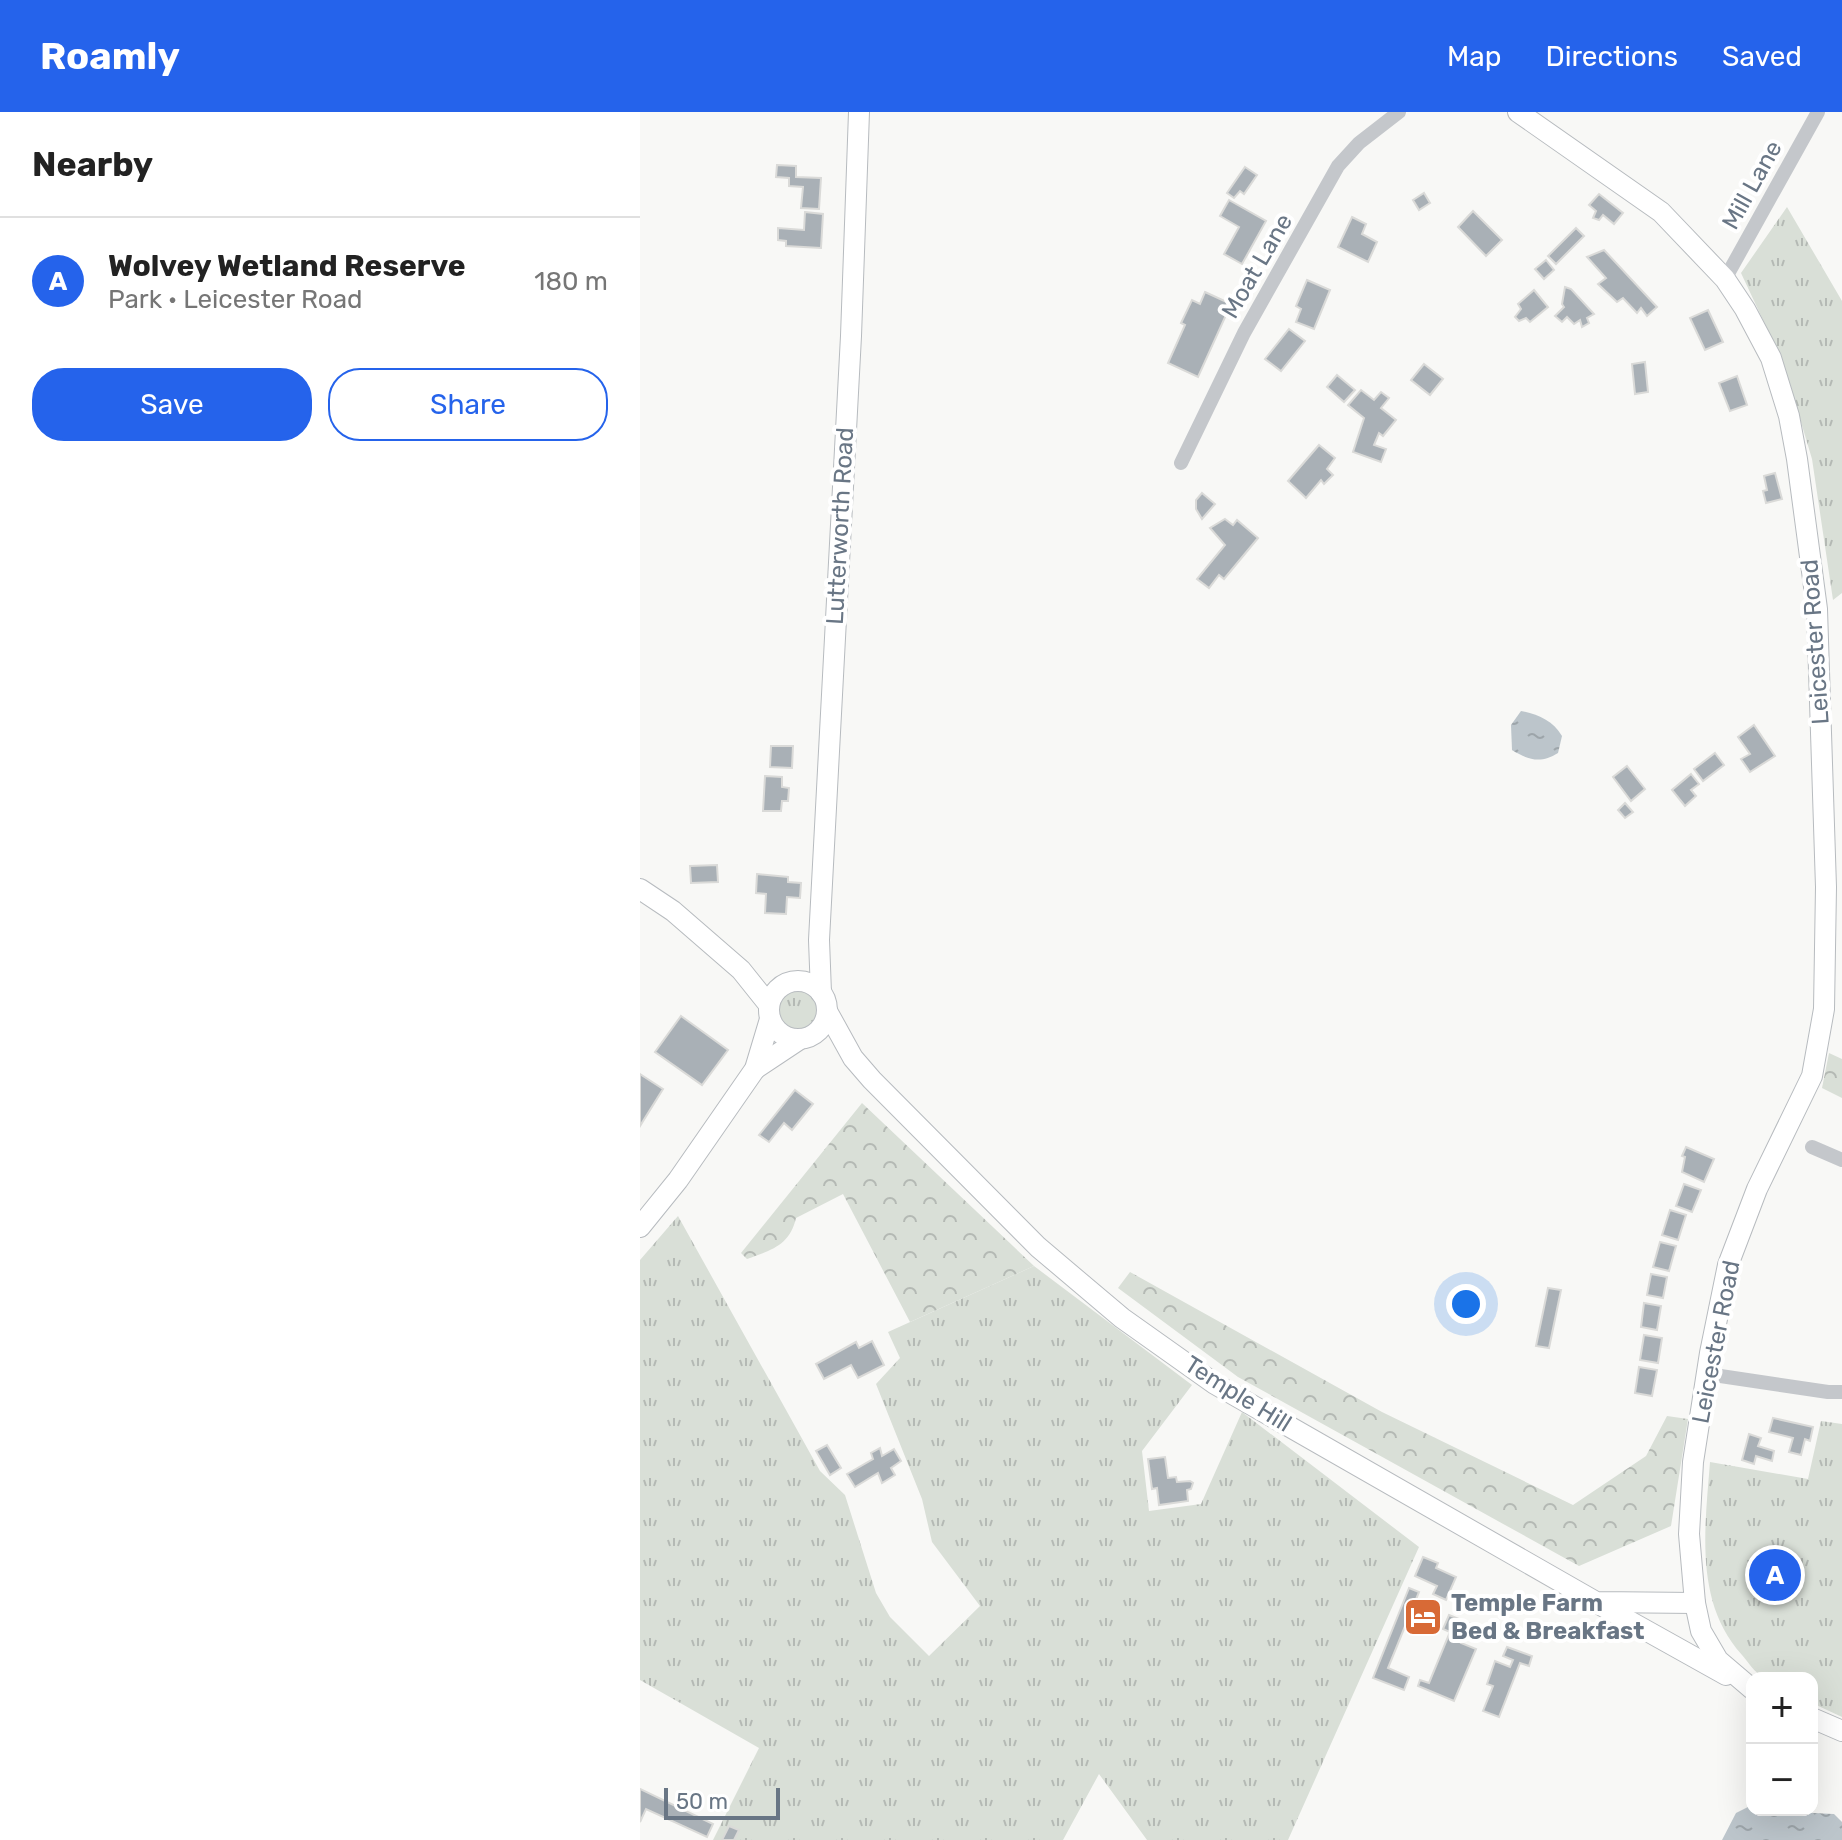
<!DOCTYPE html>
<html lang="en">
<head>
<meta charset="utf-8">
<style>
	:root { --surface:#fff; --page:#f6f6f6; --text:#222; --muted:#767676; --line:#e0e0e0; --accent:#2563eb }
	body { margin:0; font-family:Rubik,sans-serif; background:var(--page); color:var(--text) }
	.controls { position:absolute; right:24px; bottom:24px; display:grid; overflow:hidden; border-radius:16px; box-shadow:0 8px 32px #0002 }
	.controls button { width:72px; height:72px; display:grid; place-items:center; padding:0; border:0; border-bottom:2px solid var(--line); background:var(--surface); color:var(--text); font:40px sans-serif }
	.scale { position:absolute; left:24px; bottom:20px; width:116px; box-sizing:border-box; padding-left:8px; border:4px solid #697685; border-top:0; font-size:22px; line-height:28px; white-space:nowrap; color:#697685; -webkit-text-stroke:6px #fff; paint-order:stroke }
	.you { position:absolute; left:826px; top:1192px; width:28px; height:28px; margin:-20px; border:6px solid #fff; border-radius:50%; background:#1a73e8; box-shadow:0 0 0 12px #1a73e833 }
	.badge { display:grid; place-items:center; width:52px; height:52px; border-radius:50%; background:var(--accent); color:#fff; font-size:26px; font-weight:700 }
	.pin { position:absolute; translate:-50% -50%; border:4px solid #fff; box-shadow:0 2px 8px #0006 }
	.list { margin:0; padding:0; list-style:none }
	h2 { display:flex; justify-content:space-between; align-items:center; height:104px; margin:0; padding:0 32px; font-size:34px }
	h2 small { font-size:26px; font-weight:400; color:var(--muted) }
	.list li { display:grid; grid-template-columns:52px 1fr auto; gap:24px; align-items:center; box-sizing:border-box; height:128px; padding:0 32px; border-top:2px solid var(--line) }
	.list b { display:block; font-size:30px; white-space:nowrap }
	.list p { margin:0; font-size:26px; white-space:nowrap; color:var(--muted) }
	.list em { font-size:26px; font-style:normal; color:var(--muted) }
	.actions { display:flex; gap:16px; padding:24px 32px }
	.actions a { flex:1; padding:18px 0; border:2px solid var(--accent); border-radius:32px; text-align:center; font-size:28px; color:var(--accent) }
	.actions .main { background:var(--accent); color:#fff }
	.map { position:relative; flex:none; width:1202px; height:1728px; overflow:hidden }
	header { display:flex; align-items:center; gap:48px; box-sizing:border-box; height:112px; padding:0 40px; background:var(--accent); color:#fff }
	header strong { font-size:38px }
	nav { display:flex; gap:44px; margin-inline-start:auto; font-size:28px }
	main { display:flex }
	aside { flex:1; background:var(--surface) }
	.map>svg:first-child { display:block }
	.grass { fill:url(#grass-tufts) }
	.forest { fill:url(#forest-crowns) }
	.water { fill:url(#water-ripples) }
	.building { fill:#a9b0b6; stroke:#dadad8; stroke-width:2 }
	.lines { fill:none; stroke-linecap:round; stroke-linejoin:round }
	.secondary-casing { stroke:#b7bbbf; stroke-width:22 }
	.street { stroke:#c4c7cb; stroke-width:14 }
	.secondary { stroke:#fff; stroke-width:20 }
	.labels { text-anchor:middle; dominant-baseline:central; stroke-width:8; stroke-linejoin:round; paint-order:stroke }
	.street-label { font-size:24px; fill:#697685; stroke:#fff }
	.poi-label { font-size:24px; font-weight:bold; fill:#697685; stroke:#fff; text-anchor:start }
</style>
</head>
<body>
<header>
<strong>Roamly</strong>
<nav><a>Map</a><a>Directions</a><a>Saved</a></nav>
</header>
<main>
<aside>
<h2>Nearby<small></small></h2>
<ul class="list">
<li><span class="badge">A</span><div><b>Wolvey Wetland Reserve</b><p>Park · Leicester Road</p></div><em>180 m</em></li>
</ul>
<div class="actions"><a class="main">Save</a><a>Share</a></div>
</aside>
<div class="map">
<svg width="1202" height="1728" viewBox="0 0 1202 1728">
	<defs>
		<pattern id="grass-tufts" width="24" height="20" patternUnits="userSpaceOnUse" patternTransform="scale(2)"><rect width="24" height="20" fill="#d9dfd7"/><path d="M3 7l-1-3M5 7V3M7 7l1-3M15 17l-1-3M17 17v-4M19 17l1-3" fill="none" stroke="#b4b9b4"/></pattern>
		<pattern id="forest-crowns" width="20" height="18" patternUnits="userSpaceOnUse" patternTransform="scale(2)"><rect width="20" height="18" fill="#d9dfd7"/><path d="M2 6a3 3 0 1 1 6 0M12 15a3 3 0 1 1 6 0" fill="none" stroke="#b4b9b4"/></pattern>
		<pattern id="water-ripples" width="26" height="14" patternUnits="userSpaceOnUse" patternTransform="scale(2)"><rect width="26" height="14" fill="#bcc5cb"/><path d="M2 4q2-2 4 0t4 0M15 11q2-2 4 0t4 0" fill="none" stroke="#9da5aa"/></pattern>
	</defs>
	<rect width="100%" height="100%" fill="#f8f8f6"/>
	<g class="grass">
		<path d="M1147 95 1202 189V481L1193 488 1172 347 1144 253 1101 161Z"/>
		<circle cx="158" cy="898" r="22"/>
		<path d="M38 1104 180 1359 205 1383 236 1481 250 1505 289 1544 340 1494 292 1430 282 1387 236 1272 260 1246 248 1220 394 1154 552 1273 502 1339 509 1399 561 1392 602 1300 779 1435 648 1728H507L459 1662 423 1728H73L119 1636 0 1568V1148Z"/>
		<path d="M1181 1309 1202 1312V1605L1172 1591V1566C1158 1566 1136 1570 1123 1565 1115 1561 1108 1550 1102 1543 1054 1490 1065 1416 1070 1350L1168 1367Z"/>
	</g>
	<g class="forest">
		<path d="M1189 941 1202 947V986L1182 976Z"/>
		<path d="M222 991 394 1154 270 1210 203 1082 156 1106C150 1133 132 1138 107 1147L101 1141Z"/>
		<path d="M490 1160 742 1300 933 1393 1006 1344 1027 1304 1048 1307 1031 1414 939 1454 598 1265 478 1176Z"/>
	</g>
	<g class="water">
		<path d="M881 599C898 602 913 609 922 624L918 641C901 652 888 648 872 638L871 613Z"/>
		<path d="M1112 1693V1698L1194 1702 1202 1710V1728H1082L1096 1701Z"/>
	</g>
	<g class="building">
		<path d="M137 53 156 54V65L181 66 179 97 161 96 163 75 149 74V66L136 65Z"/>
		<path d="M605 55 617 63 604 82 600 79 594 86 587 81Z"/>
		<path d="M784 81 790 91 779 98 773 88Z"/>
		<path d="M959 82 983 101 974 112 963 103 959 108 953 106 956 99 949 93Z"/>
		<path d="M589 88 626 109 602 152 584 142 599 115 580 104Z"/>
		<path d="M833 99 862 128 846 144 818 115Z"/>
		<path d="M165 100 183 102 181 136 146 134V129L138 128V116L164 118Z"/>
		<path d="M712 105 726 112 722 122 737 130 728 150 698 135Z"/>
		<path d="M936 116 944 124 916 152 908 144Z"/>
		<path d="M964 138 1017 195 1007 204 1001 196 997 201 983 186 977 190 958 172 966 166 947 145Z"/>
		<path d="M906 148 914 158 904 167 895 157Z"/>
		<path d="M667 168 690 178 674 217 656 210 661 197 656 194Z"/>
		<path d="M925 175 931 177 954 202 947 206 949 211 942 215 940 208 934 212 927 205 922 210 915 204 924 195 922 192Z"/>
		<path d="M894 178 908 195 890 210 886 206 879 209 875 205 881 197 878 192Z"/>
		<path d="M565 180 591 192 558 265 528 251 545 213 541 211 552 188 560 192Z"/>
		<path d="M1068 198 1083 230 1065 238 1050 206Z"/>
		<path d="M649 217 665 229 641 259 625 247Z"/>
		<path d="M1005 250 1008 280 995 282 992 252Z"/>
		<path d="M784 252 803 267 790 283 771 268Z"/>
		<path d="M697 263 715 278 704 290 687 275Z"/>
		<path d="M1097 264 1107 293 1090 299 1079 271Z"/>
		<path d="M721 278 734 288 741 280 749 286 741 296 756 308 743 324 739 321 734 333 746 337 741 350 713 340 724 306 708 293Z"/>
		<path d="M679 333 695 346 687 357 693 363 684 372 681 368 666 386 648 369Z"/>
		<path d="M1135 361 1142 387 1126 391 1123 379 1127 378 1124 364Z"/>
		<path d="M562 381 575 392 562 407 556 397V388Z"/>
		<path d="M585 407 593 413 597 408 618 426 584 467 579 463 569 476 557 467 585 433 570 416Z"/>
		<path d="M1114 613 1135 644 1110 660 1101 647 1110 642 1098 625Z"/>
		<path d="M131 634H153L152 656 130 655Z"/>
		<path d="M1075 641 1084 653 1063 669 1054 657Z"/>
		<path d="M987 654 1005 677 991 689 973 665Z"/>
		<path d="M1051 662 1059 672 1051 678 1056 684 1045 694 1032 678Z"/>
		<path d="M125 664 142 665V675L149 676 148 689H142L141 699H123Z"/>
		<path d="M985 691 993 700 985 706 978 698Z"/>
		<path d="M77 753 78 770 51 771 50 754Z"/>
		<path d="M117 762 148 765V770L161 771 160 786 147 785 146 802 125 801 126 782 116 781Z"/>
		<path d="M41 904 88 938 62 973 15 940Z"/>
		<path d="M0 962 23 977 0 1014Z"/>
		<path d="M155 978 173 992 152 1018 144 1011 129 1030 119 1023Z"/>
		<path d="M1046 1035 1074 1047 1064 1070 1042 1060 1045 1045 1042 1044Z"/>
		<path d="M1044 1072 1061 1078 1052 1100 1036 1094Z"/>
		<path d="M1030 1098 1046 1103 1038 1128 1022 1123Z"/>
		<path d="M1020 1130 1036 1134 1029 1159 1013 1155Z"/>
		<path d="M1011 1162 1027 1165 1023 1186 1007 1183Z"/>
		<path d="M908 1176 921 1178 909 1236 896 1234Z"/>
		<path d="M1004 1191 1021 1194 1017 1218 1001 1215Z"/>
		<path d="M1004 1223 1022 1226 1018 1251 1000 1248Z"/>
		<path d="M232 1229 244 1253 218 1266 211 1253 184 1267 176 1252 216 1230 219 1236Z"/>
		<path d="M999 1255 1017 1258 1012 1284 995 1281Z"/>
		<path d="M1133 1306 1173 1315 1170 1329 1165 1327 1161 1343 1149 1340 1153 1326 1129 1320Z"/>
		<path d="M1109 1322 1121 1326 1118 1334 1134 1339 1132 1349 1116 1344 1114 1352 1102 1348Z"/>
		<path d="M187 1333 201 1356 190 1363 176 1339Z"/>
		<path d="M240 1336 242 1344 254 1337 261 1349 251 1356 255 1363 242 1371 238 1361 215 1375 207 1362 233 1347 231 1341Z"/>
		<path d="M525 1345 528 1366 536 1365 537 1370 550 1369 553 1371 551 1377 547 1378 548 1389 519 1393 517 1376 512 1377 508 1347Z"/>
		<path d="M783 1445 798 1451 796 1456 816 1465 806 1488 793 1482 797 1474 775 1464Z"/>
		<path d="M769 1476 779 1480 748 1556 769 1565 764 1578 733 1566Z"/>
		<path d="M809 1503 829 1511 821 1531 836 1537 814 1589 778 1574 780 1568 789 1571 810 1520 803 1517Z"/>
		<path d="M867 1535 892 1544 889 1554 880 1551 859 1605 843 1599 853 1574 847 1572 855 1549 870 1555 873 1548 863 1544Z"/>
		<path d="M0 1677 73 1712 67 1725 6 1697 0 1710Z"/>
		<path d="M89 1714 99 1718 94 1728H82Z"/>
	</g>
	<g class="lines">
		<g class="secondary-casing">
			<g id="secondary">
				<path d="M878 0 1021 100 1085 167 1105 197 1131 246 1149 304 1157 347 1177 497 1186 775 1184 897 1172 964 1117 1077 1088 1153 1070 1241 1053 1350 1049 1422 1055 1491 1061 1519 1078 1548 1112 1577"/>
				<path d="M0 777 33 799 101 858 129 893"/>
				<circle cx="158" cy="898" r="29"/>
				<path d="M181 881 179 828 211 224 219 0"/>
				<path d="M187 899 213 946 232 968 398 1135 482 1206 575 1272 956 1490 1055 1491"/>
				<path d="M115 957 160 927"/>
				<path d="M0 1115 38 1068 115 957 130 907"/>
				<path d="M957 1491 1086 1563"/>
				<path d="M1172 1606 1202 1619"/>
			</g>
		</g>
		<g class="street">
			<path d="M1085 167 1178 0"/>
			<path d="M541 351 604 221 698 54 719 31 759 0"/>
			<path d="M1172 1035 1202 1048"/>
			<path d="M1067 1262 1188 1280H1202"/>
		</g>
		<use href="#secondary" class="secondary"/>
	</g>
	<defs>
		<g id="hotel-square" transform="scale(2)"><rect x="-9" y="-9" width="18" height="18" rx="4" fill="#d86a36" stroke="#fff"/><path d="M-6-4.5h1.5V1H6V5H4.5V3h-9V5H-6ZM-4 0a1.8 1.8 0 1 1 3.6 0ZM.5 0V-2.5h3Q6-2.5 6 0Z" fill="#fff"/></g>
	</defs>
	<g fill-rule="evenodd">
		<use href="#hotel-square" x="783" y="1505"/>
	</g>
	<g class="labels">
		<g class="street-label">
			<text transform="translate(1112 73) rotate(-61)">Mill Lane</text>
			<text transform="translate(617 154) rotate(-60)">Moat Lane</text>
			<text transform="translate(200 414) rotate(-87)">Lutterworth Road</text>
			<text transform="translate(1175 530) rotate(-94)">Leicester Road</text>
			<text transform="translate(1076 1230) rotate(-79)">Leicester Road</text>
			<text transform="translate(598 1282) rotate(32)">Temple Hill</text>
		</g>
		<g class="poi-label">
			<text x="811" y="1491">Temple Farm<tspan x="811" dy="28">Bed &amp; Breakfast</tspan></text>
		</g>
	</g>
</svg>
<div class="controls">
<button>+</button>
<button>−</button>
</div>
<div class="scale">50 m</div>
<div class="you"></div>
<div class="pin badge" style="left:1135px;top:1463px">A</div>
</div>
</main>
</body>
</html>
